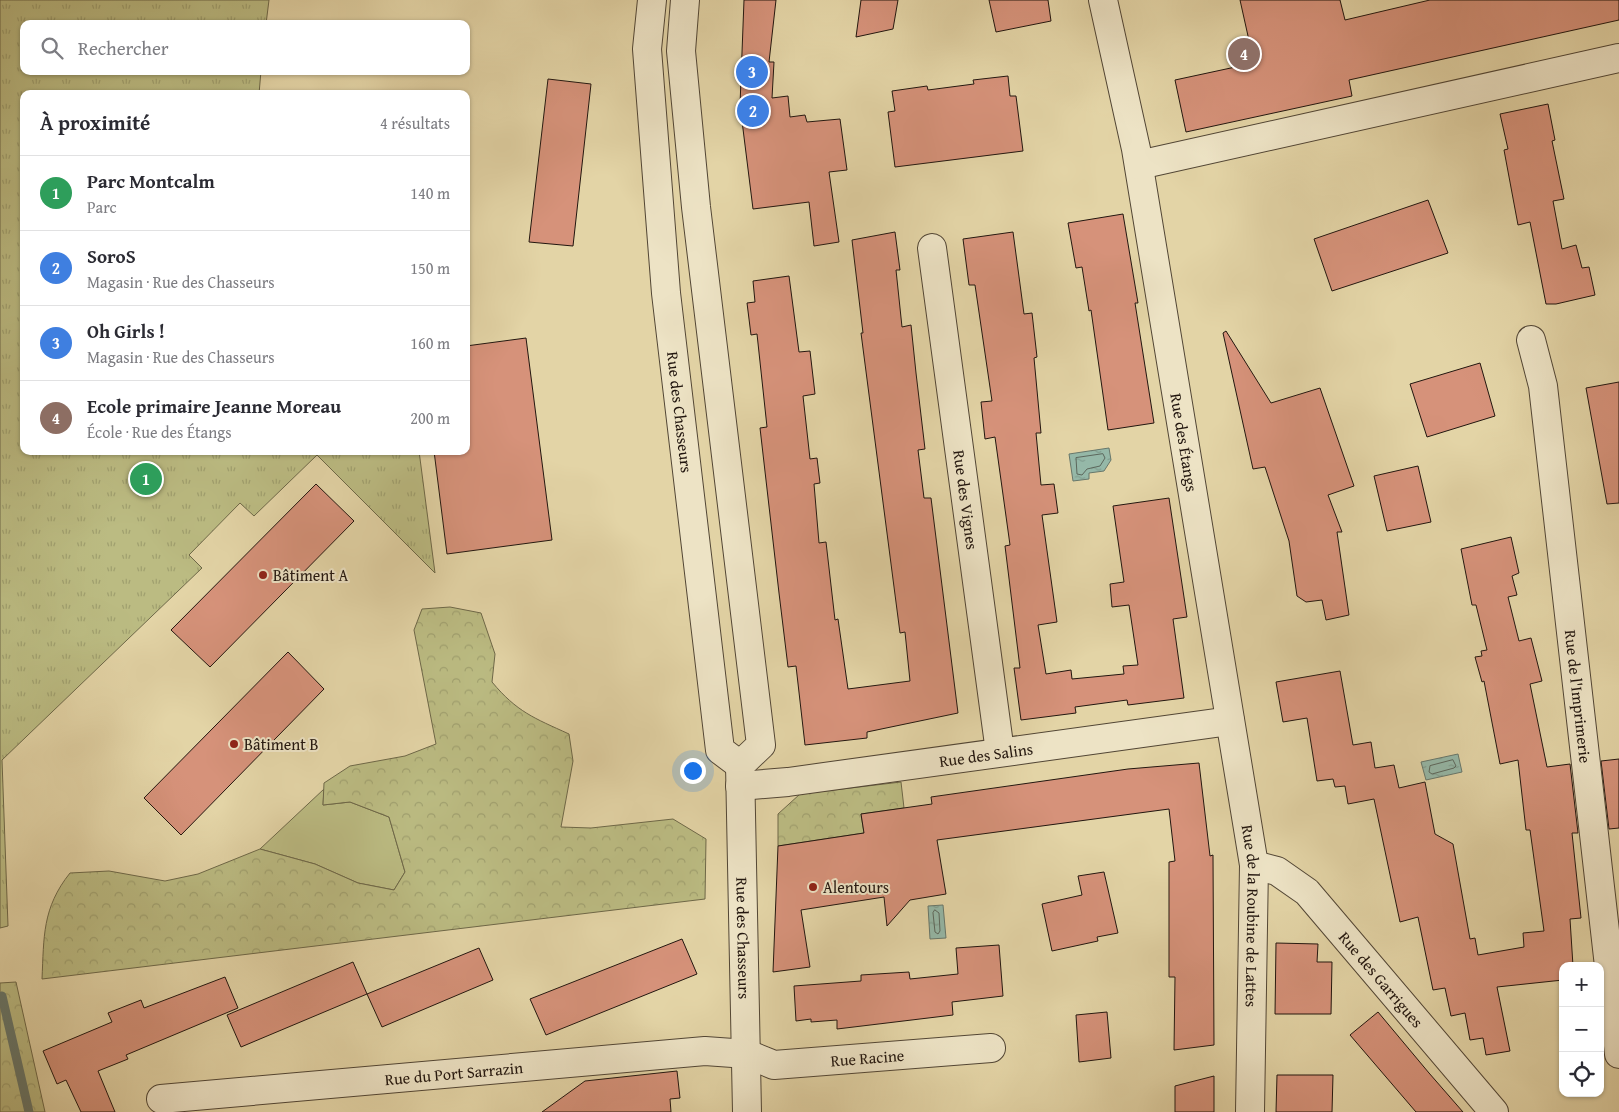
<!DOCTYPE html>
<html lang="fr">
<head>
<meta charset="utf-8">
<style>
	:root { --surface:#fff; --page:#f7f7f7; --text:#2b2b33; --muted:#7c7c81; --line:#e1e1e2; --accent:#ea580c }
	body { margin:0; font-family:"Gentium Book Plus",serif; background:var(--page); color:var(--text) }
	.controls { position:absolute; right:15px; bottom:15px; display:grid; overflow:hidden; border-radius:10px; box-shadow:0 1px 4px #0004 }
	.controls button { width:45px; height:45px; display:grid; place-items:center; padding:0; border:0; border-bottom:1px solid var(--line); background:var(--surface); color:var(--text); font:25px sans-serif }
	.you { position:absolute; left:692px; top:770px; width:18px; height:18px; margin:-12px; border:4px solid #fff; border-radius:50%; background:#1a73e8; box-shadow:0 0 0 8px #1a73e833 }
	.badge { display:grid; place-items:center; width:32px; height:32px; border-radius:50%; background:var(--accent); color:#fff; font-size:16px; font-weight:700 }
	.pin { position:absolute; translate:-50% -50%; border:2px solid #fff; box-shadow:0 1px 5px #0006 }
	.list { margin:0; padding:0; list-style:none }
	h2 { display:flex; justify-content:space-between; align-items:center; height:65px; margin:0; padding:0 20px; font-size:21px }
	h2 small { font-size:16px; font-weight:400; color:var(--muted) }
	.list li { display:grid; grid-template-columns:32px 1fr auto; gap:15px; align-items:center; box-sizing:border-box; height:75px; padding:0 20px; border-top:1px solid var(--line) }
	.list b { display:block; font-size:19px; white-space:nowrap }
	.list p { margin:0; font-size:16px; white-space:nowrap; color:var(--muted) }
	.list em { font-size:16px; font-style:normal; color:var(--muted) }
	.icon { flex:none; width:28px; height:28px; fill:none; stroke:currentColor; stroke-width:2; stroke-linecap:round; stroke-linejoin:round }
	.map { position:relative; flex:none; width:1619px; height:1112px; overflow:hidden }
	.search { position:absolute; background:var(--surface); box-shadow:0 1px 4px #0004; left:20px; top:20px; width:450px; height:55px; display:flex; align-items:center; gap:12px; box-sizing:border-box; padding:0 18px; border-radius:10px; color:var(--muted); font-size:19px }
	.panel { position:absolute; background:var(--surface); box-shadow:0 1px 4px #0004; left:20px; top:90px; width:450px; height:365px; border-radius:10px }
	.map>svg:first-child { display:block }
	.green { fill:#bbbb82; stroke:#6e6848 }
	.forest { fill:url(#forest-crowns); stroke:#6e6848 }
	.park { fill:url(#park-tufts); stroke:#6e6848 }
	.water { fill:url(#water-ripples); stroke:#67776b }
	.lines { fill:none; stroke-linecap:round; stroke-linejoin:round }
	.shore { stroke:#5c675c; stroke-width:1 }
	.stream { stroke:#67776b; stroke-width:9 }
	.building { fill:#d6927a; stroke:#22160f }
	.minor-casing { stroke:#524635; stroke-width:30 }
	.minor { stroke:#ede3c5; stroke-width:28 }
	.poi-dot { fill:#8f2418; stroke:#ede3c5; stroke-width:2 }
	.labels { text-anchor:middle; dominant-baseline:central; stroke-width:4; stroke-linejoin:round; paint-order:stroke }
	.street-label { font-size:16px; fill:#22160f; stroke:#ede3c5 }
	.poi-label { font-size:16px; fill:#22160f; stroke:#ede3c5; text-anchor:start }
</style>
</head>
<body>
<div class="map">
<svg width="1619" height="1112" viewBox="0 0 1619 1112">
	<defs>
		<pattern id="forest-crowns" width="20" height="18" patternUnits="userSpaceOnUse" patternTransform="scale(1.25)"><rect width="20" height="18" fill="#bbbb82"/><path d="M2 6a3 3 0 1 1 6 0M12 15a3 3 0 1 1 6 0" fill="none" stroke="#a0a06f"/></pattern>
		<pattern id="park-tufts" width="24" height="20" patternUnits="userSpaceOnUse" patternTransform="scale(1.25)"><rect width="24" height="20" fill="#bbbb82"/><path d="M3 7l-1-3M5 7V3M7 7l1-3M15 17l-1-3M17 17v-4M19 17l1-3" fill="none" stroke="#a0a06f"/></pattern>
		<pattern id="water-ripples" width="26" height="14" patternUnits="userSpaceOnUse" patternTransform="scale(1.25)"><rect width="26" height="14" fill="#95b8a8"/><path d="M2 4q2-2 4 0t4 0M15 11q2-2 4 0t4 0" fill="none" stroke="#809d8f"/></pattern>
	</defs>
	<rect width="100%" height="100%" fill="#e3d4a6"/>
	<filter id="stains"><feTurbulence type="fractalNoise" baseFrequency=".004" numOctaves="4"/><feColorMatrix values="0 0 0 0 .2 0 0 0 0 .09 0 0 0 0 .02 0 0 0 .5 -.17"/></filter>
	<radialGradient id="worn" r=".72"><stop offset=".6" stop-color="#630" stop-opacity="0"/><stop offset="1" stop-color="#630" stop-opacity=".3"/></radialGradient>
	<path class="green" d="M324 789 323 805 350 802 389 817 405 872 394 890 358 883 315 864 260 849Z"/>
	<g class="forest">
		<path d="M450 607 481 613 495 654 492 682C517 712 534 718 569 734L573 761 561 827 591 828 673 819 706 839 705 899 42 979C44 937 42 908 70 873L109 871 165 881 198 874 260 849 315 864 358 883 394 890 405 872 389 817 350 802 323 805 324 783 350 766 405 756 436 744 414 630 422 609Z"/>
		<path d="M901 782 904 808 861 814 864 833 778 846V814L800 794Z"/>
		<path d="M16 982 45 1112H0V983Z"/>
	</g>
	<path class="park" d="M0 0H269L266 24H24V71H261L259 94H24V451H419L435 573 317 455 254 516 240 503 189 555 202 568 2 760 8 926 0 928Z"/>
	<g class="water">
		<path d="M1109 448 1111 460 1104 471 1089 473V479L1073 481 1069 454Z"/>
		<path d="M1458 754 1462 772 1426 780 1421 762Z"/>
		<path d="M943 905 946 938 930 939 928 906Z"/>
	</g>
	<g class="lines">
		<g class="shore">
			<path d="M1103 454 1105 458 1100 466 1087 469 1082 475 1077 474 1076 458Z"/>
			<path d="M1453 760 1456 766 1454 768 1432 774 1429 772 1430 766Z"/>
			<path d="M935 910 939 913 940 931 938 934 935 932 933 913Z"/>
		</g>
		<path class="stream" d="M2 996 29 1112"/>
	</g>
	<g class="building">
		<path d="M744 0H776L769 62H774L772 98 788 96 790 117 805 115 807 122 840 119 847 170 829 172 839 242 814 246 809 202 753 209 740 105Z"/>
		<path d="M861 0H898L893 29 856 37Z"/>
		<path d="M989 0H1048L1051 21 996 32Z"/>
		<path d="M1240 0H1340L1345 20 1430 0H1619V20L1349 80 1352 96 1186 132 1175 80 1254 63Z"/>
		<path d="M1008 76 1010 96H1016L1023 151 895 167 888 112 895 111 892 91 927 86 928 90 974 84 973 80Z"/>
		<path d="M548 79 591 84 573 246 529 242Z"/>
		<path d="M1548 104 1555 140 1552 141 1564 199 1553 201 1562 249 1576 245 1582 268 1589 267 1595 295 1556 304H1546L1530 222 1518 225 1504 150 1508 149 1500 114Z"/>
		<path d="M1428 200 1448 253 1332 291 1314 239Z"/>
		<path d="M1123 214 1138 303H1135L1154 423 1108 430 1091 310 1089 311 1082 267 1076 268 1068 223Z"/>
		<path d="M895 232 900 270H896L902 327 911 325 916 373 925 449 918 450 924 498H931L958 713 867 732V738L805 745 796 666 788 667 779 593 760 428 767 427 757 334 751 335 747 303 755 302 753 281 789 276 799 352 810 351 815 394 803 396 810 459 817 458 820 483 814 484 819 543 826 542 835 620 838 619 848 689 910 681 905 632 900 633 861 333H863L852 240Z"/>
		<path d="M1013 232 1024 314 1032 313 1037 357 1034 358 1041 433H1036L1041 485 1054 484 1058 513 1042 515 1057 622 1038 625 1046 674 1071 670 1072 679 1124 674 1123 666 1138 665 1129 605 1112 607 1110 584 1124 582 1113 506 1169 498 1187 617 1173 619 1184 698 1128 705 1127 700 1075 707 1076 713 1021 720 1014 668H1020L1005 546 1010 545 995 437 985 439 981 402 992 401 975 285H969L963 239Z"/>
		<path d="M1226 331 1271 403 1320 388 1354 486 1328 495 1342 532H1337L1349 615 1326 620 1322 600 1306 602 1297 596 1289 541 1265 467 1253 469 1223 333Z"/>
		<path d="M526 338 552 540 447 554 434 451H466V346Z"/>
		<path d="M1480 363 1495 416 1427 437 1410 384Z"/>
		<path d="M1619 382V503L1607 504 1586 388Z"/>
		<path d="M1418 466 1431 522 1387 531 1374 476Z"/>
		<path d="M316 484 354 521 210 667 171 630Z"/>
		<path d="M1511 537 1519 573 1512 576 1517 595 1508 597 1519 641 1531 638 1542 681 1530 684 1547 767 1570 764 1578 833H1572L1581 918 1570 919 1573 966H1563V980L1497 987 1510 1051 1486 1055 1483 1038 1470 1040 1465 1013 1451 1016 1445 988 1433 990 1418 917 1400 922 1374 799 1348 804 1345 786 1335 787 1333 779 1317 781 1307 718 1283 722 1276 682 1340 671 1353 745 1371 742 1375 768 1394 765 1399 788 1425 782 1435 834 1453 844 1470 939 1475 938 1478 955 1524 947 1523 933 1544 931 1530 830H1526L1518 760 1500 764 1484 681 1482 682 1475 657 1482 656 1481 651 1487 650 1476 605H1472L1461 549Z"/>
		<path d="M288 652 324 689 181 835 144 798Z"/>
		<path d="M1619 759V828L1609 829 1601 761Z"/>
		<path d="M1199 763 1210 856 1213 855 1214 1045 1174 1050 1175 977H1169V862L1175 861 1169 809 937 840 946 894 910 900 887 926 884 897 801 910 810 967 773 972 778 846 864 833 861 814 932 804 931 797 1128 769Z"/>
		<path d="M1104 872 1118 933 1097 937 1098 941 1052 951 1042 904 1082 895 1078 876Z"/>
		<path d="M682 939 697 974 546 1035 530 999Z"/>
		<path d="M1276 943 1318 944 1317 962H1332L1331 1014H1275Z"/>
		<path d="M999 945 1003 996 952 1002 953 1015 837 1029V1020L811 1022V1019L796 1021 794 986 861 981V975L909 972 910 979 958 974 956 948Z"/>
		<path d="M479 948 493 980 382 1027 367 994Z"/>
		<path d="M353 962 367 994 241 1047 227 1015Z"/>
		<path d="M225 977 238 1008 126 1055 128 1059 98 1071 115 1112H81L66 1080 57 1084 43 1051 112 1022 108 1013 141 1000 144 1008Z"/>
		<path d="M1107 1012 1111 1058 1079 1062 1076 1015Z"/>
		<path d="M1378 1012 1429 1073 1463 1112H1416L1350 1035Z"/>
		<path d="M677 1071 680 1098 670 1099 671 1112H542L585 1081Z"/>
		<path d="M1277 1075H1333L1332 1112H1276Z"/>
		<path d="M1214 1076V1112H1175V1086Z"/>
	</g>
	<g class="lines">
		<g class="minor-casing">
			<g id="minor">
				<path id="s1" d="M652 0 647 49 666 293 720 750 740 765"/>
				<path id="s2" d="M685 0 681 51 696 207 761 745 740 765 747 1112"/>
				<path id="s3" d="M1103 0 1136 149 1254 865 1250 1112"/>
				<path d="M1139 165 1619 58"/>
				<path id="s4" d="M932 248 1000 752"/>
				<path id="s5" d="M1531 340 1543 386 1619 1054"/>
				<path id="s6" d="M740 786 788 782 1230 721"/>
				<path id="s7" d="M1254 865 1277 871 1307 892 1494 1112"/>
				<path id="s8" d="M161 1099 705 1051 747 1054 774 1065 991 1048"/>
			</g>
		</g>
		<use href="#minor" class="minor"/>
	</g>
	<g class="poi-dot">
		<circle cx="263" cy="575" r="5"/>
		<circle cx="234" cy="744" r="5"/>
		<circle cx="813" cy="887" r="5"/>
	</g>
	<g class="labels">
		<g class="street-label">
			<text stroke="none"><textPath href="#s1" startOffset="414">Rue des Chasseurs</textPath></text>
			<text stroke="none"><textPath href="#s3" startOffset="450">Rue des Étangs</textPath></text>
			<text stroke="none"><textPath href="#s4" startOffset="254">Rue des Vignes</textPath></text>
			<text stroke="none"><textPath href="#s5" startOffset="360">Rue de l'Imprimerie</textPath></text>
			<text stroke="none"><textPath href="#s6" startOffset="248">Rue des Salins</textPath></text>
			<text stroke="none"><textPath href="#s3" startOffset="929">Rue de la Roubine de Lattes</textPath></text>
			<text stroke="none"><textPath href="#s2" startOffset="952">Rue des Chasseurs</textPath></text>
			<text stroke="none"><textPath href="#s7" startOffset="175">Rue des Garrigues</textPath></text>
			<text stroke="none"><textPath href="#s8" startOffset="711">Rue Racine</textPath></text>
			<text stroke="none"><textPath href="#s8" startOffset="294">Rue du Port Sarrazin</textPath></text>
		</g>
		<g class="poi-label">
			<text x="273" y="575">Bâtiment A</text>
			<text x="244" y="744">Bâtiment B</text>
			<text x="823" y="887">Alentours</text>
		</g>
	</g>
	<rect width="100%" height="100%" filter="url(#stains)"/>
	<rect width="100%" height="100%" fill="url(#worn)"/>
</svg>
<div class="controls">
<button>+</button>
<button>−</button>
<button><svg class="icon" aria-label="locate" viewBox="0 0 24 24"><circle cx="12" cy="12" r="6"/><path d="M12 2v4M12 18v4M2 12h4M18 12h4"/></svg></button>
</div>
<div class="you"></div>
<div class="pin badge" style="left:146px;top:479px;background:#2e9e5b">1</div>
<div class="pin badge" style="left:753px;top:111px;background:#3f7fe0">2</div>
<div class="pin badge" style="left:752px;top:72px;background:#3f7fe0">3</div>
<div class="pin badge" style="left:1244px;top:54px;background:#8d6e63">4</div>
<div class="search"><svg class="icon" aria-label="search" viewBox="0 0 24 24"><circle cx="10" cy="10" r="6"/><path d="M15 15l6 6"/></svg>Rechercher</div>
<section class="panel">
<h2>À proximité<small>4 résultats</small></h2>
<ul class="list">
<li><span class="badge" style="background:#2e9e5b">1</span><div><b>Parc Montcalm</b><p>Parc</p></div><em>140 m</em></li>
<li><span class="badge" style="background:#3f7fe0">2</span><div><b>SoroS</b><p>Magasin · Rue des Chasseurs</p></div><em>150 m</em></li>
<li><span class="badge" style="background:#3f7fe0">3</span><div><b>Oh Girls !</b><p>Magasin · Rue des Chasseurs</p></div><em>160 m</em></li>
<li><span class="badge" style="background:#8d6e63">4</span><div><b>Ecole primaire Jeanne Moreau</b><p>École · Rue des Étangs</p></div><em>200 m</em></li>
</ul>
</section>
</div>
</body>
</html>
